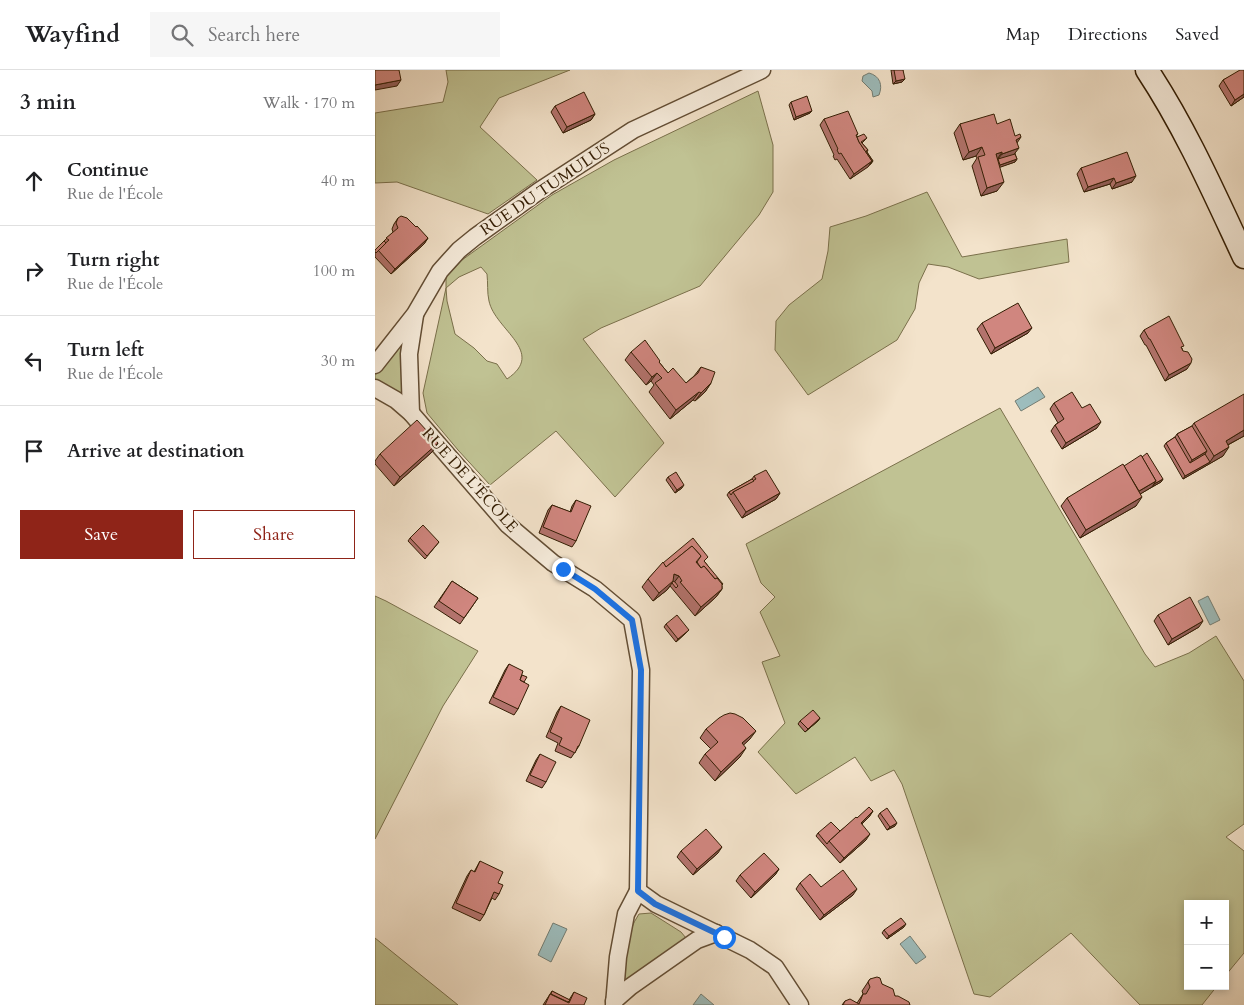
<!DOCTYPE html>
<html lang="en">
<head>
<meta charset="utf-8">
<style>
	:root { --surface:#fff; --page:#f6f6f6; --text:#202124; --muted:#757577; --line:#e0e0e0; --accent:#8f2418 }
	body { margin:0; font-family:Cardo,serif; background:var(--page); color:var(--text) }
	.controls { position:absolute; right:15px; bottom:15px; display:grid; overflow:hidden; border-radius:0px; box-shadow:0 2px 8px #0003 }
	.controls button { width:45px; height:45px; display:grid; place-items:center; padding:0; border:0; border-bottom:1px solid var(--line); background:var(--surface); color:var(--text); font:25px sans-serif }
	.stop { position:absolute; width:15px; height:15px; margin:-11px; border:4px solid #1a73e8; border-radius:50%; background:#fff }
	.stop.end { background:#1a73e8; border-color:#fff; box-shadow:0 1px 5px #0008 }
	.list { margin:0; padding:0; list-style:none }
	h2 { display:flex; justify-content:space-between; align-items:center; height:65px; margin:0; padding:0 20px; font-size:21px }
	h2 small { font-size:16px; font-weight:400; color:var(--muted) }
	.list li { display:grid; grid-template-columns:32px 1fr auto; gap:15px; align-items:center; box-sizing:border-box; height:90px; padding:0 20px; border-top:1px solid var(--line) }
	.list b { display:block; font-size:19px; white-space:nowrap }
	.list p { margin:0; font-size:16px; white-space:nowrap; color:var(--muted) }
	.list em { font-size:16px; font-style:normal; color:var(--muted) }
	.actions { display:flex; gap:10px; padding:15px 20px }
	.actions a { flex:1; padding:11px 0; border:1px solid var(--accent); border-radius:0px; text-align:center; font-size:18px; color:var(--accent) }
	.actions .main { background:var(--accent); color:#fff }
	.icon { flex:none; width:28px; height:28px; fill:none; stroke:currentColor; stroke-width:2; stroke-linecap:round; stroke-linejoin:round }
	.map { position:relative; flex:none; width:869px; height:935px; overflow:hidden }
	header { display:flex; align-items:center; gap:30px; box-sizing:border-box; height:70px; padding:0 25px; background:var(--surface); border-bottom:1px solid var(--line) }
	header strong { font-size:24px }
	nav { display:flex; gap:28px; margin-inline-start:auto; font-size:18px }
	.search { width:350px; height:45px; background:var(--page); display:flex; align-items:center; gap:12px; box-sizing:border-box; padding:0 18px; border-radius:0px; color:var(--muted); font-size:19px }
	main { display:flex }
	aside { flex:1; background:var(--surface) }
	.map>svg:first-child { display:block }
	.green { fill:#c0c293; stroke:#7a704b; fill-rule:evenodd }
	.water { fill:#9dbdbd; stroke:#737d73 }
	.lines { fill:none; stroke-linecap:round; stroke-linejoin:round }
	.street-casing { stroke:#634e35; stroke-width:19 }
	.secondary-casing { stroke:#331d03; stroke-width:25 }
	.street { stroke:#f7eddd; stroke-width:16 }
	.secondary { stroke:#f7eddd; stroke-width:22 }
	.wall { fill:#b3736d; stroke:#331d03 }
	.shaded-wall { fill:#925e59; stroke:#331d03 }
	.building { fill:#d0867f; stroke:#331d03 }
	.route { stroke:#1a73e8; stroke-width:6 }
	.labels { text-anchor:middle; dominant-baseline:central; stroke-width:4; stroke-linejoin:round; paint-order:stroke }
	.street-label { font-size:16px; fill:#331d03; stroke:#f7eddd }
</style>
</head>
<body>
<header>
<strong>Wayfind</strong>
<div class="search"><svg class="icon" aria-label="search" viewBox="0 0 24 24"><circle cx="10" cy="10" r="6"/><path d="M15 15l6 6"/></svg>Search here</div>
<nav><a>Map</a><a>Directions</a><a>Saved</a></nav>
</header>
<main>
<aside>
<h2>3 min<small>Walk · 170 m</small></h2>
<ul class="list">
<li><svg class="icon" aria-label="ahead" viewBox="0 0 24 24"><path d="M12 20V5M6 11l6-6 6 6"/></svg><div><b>Continue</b><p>Rue de l'École</p></div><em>40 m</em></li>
<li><svg class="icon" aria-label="right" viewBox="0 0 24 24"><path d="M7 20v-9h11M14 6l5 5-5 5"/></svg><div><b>Turn right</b><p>Rue de l'École</p></div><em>100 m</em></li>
<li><svg class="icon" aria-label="left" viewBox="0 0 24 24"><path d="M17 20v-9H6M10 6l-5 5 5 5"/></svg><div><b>Turn left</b><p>Rue de l'École</p></div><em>30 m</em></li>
<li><svg class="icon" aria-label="arrive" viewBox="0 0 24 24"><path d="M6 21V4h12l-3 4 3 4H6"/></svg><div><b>Arrive at destination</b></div></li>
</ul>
<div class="actions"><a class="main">Save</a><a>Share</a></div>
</aside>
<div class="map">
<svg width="869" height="935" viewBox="0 0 869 935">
	<rect width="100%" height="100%" fill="#f3e3cb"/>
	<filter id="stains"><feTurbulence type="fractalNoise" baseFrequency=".004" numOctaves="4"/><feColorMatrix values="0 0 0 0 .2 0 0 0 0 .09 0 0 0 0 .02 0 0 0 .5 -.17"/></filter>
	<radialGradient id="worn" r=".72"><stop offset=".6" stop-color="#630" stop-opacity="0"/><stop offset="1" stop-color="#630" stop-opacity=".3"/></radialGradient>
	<g class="green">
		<path d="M71 0H195L124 28 105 57 162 110 113 144 22 112 0 113V43L68 32 73 12Z"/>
		<path d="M383 21 398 75V122L384 145 325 216 226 258 208 269 289 373 240 427 181 361 115 415 83 380 52 343 48 323 71 218V207L87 190 177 125 239 90ZM106 197 112 204C113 212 112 223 114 231 120 260 172 282 132 309L122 294 112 291 99 278 80 264 72 231 71 218 84 207Z"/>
		<path d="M552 122 587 187 692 169 694 192 604 209 573 197 553 194 544 213 540 239 522 270 433 325 400 280 401 251 414 235 447 209 453 181 455 157 491 146Z"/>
		<path d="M29 271V327L0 311V304Z"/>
		<path d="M625 338 770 584 780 597 814 583 841 566 869 611V754L851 767 869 781V883L850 906V834H813V916H842L827 935H765L696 863 615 927 599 924 527 714 519 700 496 711 480 687 421 724 383 682 410 653 387 592 405 586 385 542 400 527 386 513 371 474Z"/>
		<path d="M0 526 11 531 103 581 68 636 0 769Z"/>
		<path d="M276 843 306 862 311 868 304 875 252 913 247 909C249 887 251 863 264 844Z"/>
		<path d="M0 868 83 935H0Z"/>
	</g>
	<g class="water">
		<path d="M494 3C505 6 508 15 504 25L498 27 497 21 487 11 488 6Z"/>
		<path d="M663 317 670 327 646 341 640 331Z"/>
		<path d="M833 526 845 550 835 555 823 531Z"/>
		<path d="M178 853 192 859 176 892 163 885Z"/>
		<path d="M535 866 551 887 541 894 525 874Z"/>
		<path d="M326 924 339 935H318Z"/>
	</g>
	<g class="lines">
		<g class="street-casing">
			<g id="street">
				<path d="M0 295 40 244 65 201 84 180 100 167 164 121 258 60 387 0"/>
				<path d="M0 318 21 330 36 343 133 455 178 493 220 519 257 550 266 600 263 821 281 834 375 880 400 897 425 935"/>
				<path d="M36 343 34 284 40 245"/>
				<path d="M239 931 255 917 322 870 341 863"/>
				<path d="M239 935 243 887 251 844 263 821"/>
			</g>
		</g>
		<g class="secondary-casing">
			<path id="secondary" d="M772 0C811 59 839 123 869 187"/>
		</g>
		<use href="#street" class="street"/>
		<use href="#secondary" class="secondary"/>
	</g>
	<g class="wall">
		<path d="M516 0H528L527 12 518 14Z"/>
		<path d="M869 0V27L856 36 844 16 848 10Z"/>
		<path d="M416 32 435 43 419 50 414 35Z"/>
		<path d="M180 36 220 44 216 50 188 63 176 42Z"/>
		<path d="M449 49 483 64 481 66 492 68 487 73 493 80 492 82 498 91 496 94 475 109 462 89 460 90 458 86 459 85 445 55Z"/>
		<path d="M585 54H622L642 74 640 84 642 89 640 92 624 97 622 121 606 126 597 96 602 88 601 86 588 90 579 63Z"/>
		<path d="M706 98 757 112 737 119 735 114 709 122 702 104Z"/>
		<path d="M23 148 41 157 53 168 49 174 16 204 0 187V180L18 162 17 159 19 154Z"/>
		<path d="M607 253 653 263 616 284 602 259Z"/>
		<path d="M769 260 807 278 812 299 790 311 771 275H770L765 266Z"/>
		<path d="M256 282 284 292 293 303 311 313 319 306 326 297 336 313 330 322 320 331 318 330 295 349 274 322 279 315 276 311 271 315 250 290Z"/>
		<path d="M679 333 722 358 687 379 676 361 680 355 683 353 675 339Z"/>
		<path d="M819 353 869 366 853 375 848 386 808 409 789 376 791 373 800 367 802 364 817 356Z"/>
		<path d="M63 373 57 382 19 416 0 394V391L5 384Z"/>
		<path d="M379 406 405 423 401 429 367 448 352 425 354 422 377 409Z"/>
		<path d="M293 407 307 418 300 423 291 410Z"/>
		<path d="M788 409 786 412 765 424 761 436 705 468 686 436 692 428Z"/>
		<path d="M201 430V471L197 477 164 463 173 440 177 435 195 442 197 436Z"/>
		<path d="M35 468 64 472 50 489 33 471Z"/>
		<path d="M330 492 347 516V519L341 527 320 546 295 516 292 520 278 531 267 517 273 509 288 493Z"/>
		<path d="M77 511 103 528 85 554 59 537Z"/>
		<path d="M783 545 824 557 793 575 779 551Z"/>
		<path d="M291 554 314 560 312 562 301 572 289 557Z"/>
		<path d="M134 594 147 605 149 612 143 639 139 645 114 633 130 600Z"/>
		<path d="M186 636 204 676 196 688 180 681 183 673 171 667 182 642Z"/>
		<path d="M445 648 443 651 430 662 423 654 425 651Z"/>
		<path d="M331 659 375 669 368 675 365 687 340 711 324 693 330 684 336 679 325 668Z"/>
		<path d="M165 684 171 712 167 718 151 711 161 690Z"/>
		<path d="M498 741 494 747 487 754 491 770 465 793 441 766 443 763 465 761 482 748Z"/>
		<path d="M505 743 520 756 512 760 503 746Z"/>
		<path d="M306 781 343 783 318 805 302 787Z"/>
		<path d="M105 791 123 813 124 824 120 830 117 828 109 845 105 851 77 838 92 806 96 800 99 802Z"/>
		<path d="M404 799 400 805 376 828 361 811 365 805Z"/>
		<path d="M425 813 446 817 478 825 445 850 421 819Z"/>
		<path d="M529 857 512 869 507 863 509 860Z"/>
		<path d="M495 909 507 914 520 926 535 935H467L470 931 482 933 488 924 487 921Z"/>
		<path d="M177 921 194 930 199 922 209 935H168Z"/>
	</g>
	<g class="shaded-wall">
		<path d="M530 9 527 12 518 14 521 11Z"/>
		<path d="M26 10 22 16 0 20V15Z"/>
		<path d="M869 24V27L856 36 860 30Z"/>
		<path d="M437 41 435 43 419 50 421 47Z"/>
		<path d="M220 44 216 50 188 63 192 57Z"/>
		<path d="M646 67 640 76 641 70Z"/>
		<path d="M607 77 601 86 588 90 594 82Z"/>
		<path d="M644 78 637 87 623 89 627 84Z"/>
		<path d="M627 82 621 91V84Z"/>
		<path d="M642 89 640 92 623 98 625 95Z"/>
		<path d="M497 91 493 97 475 109 479 104Z"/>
		<path d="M761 106 757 112 737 119 741 113Z"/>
		<path d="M739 108 735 114 709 122 713 117Z"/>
		<path d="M629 112 622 121 606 126 612 118Z"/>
		<path d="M53 168 49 174 16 204 20 199Z"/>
		<path d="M657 258 653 263 616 284 620 278Z"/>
		<path d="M816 293 812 299 790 311 794 305Z"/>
		<path d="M282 303 276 311 271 315 277 307Z"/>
		<path d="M336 313 330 322 320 331 326 323Z"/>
		<path d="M324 322 318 330 295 349 301 340Z"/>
		<path d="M726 352 722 358 687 379 691 373Z"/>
		<path d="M869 360V366L845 379 851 371Z"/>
		<path d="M63 373 57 382 19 416 25 407Z"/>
		<path d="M854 377 848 386 808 409 810 406 835 392 839 386Z"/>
		<path d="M832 381 828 387 813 396 817 390Z"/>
		<path d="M788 409 786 412 777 417 779 414Z"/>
		<path d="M781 411 777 417 757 429 761 423Z"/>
		<path d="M309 415 307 418 300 423 302 420Z"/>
		<path d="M405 423 401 429 367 448 371 442Z"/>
		<path d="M767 427 761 436 705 468 711 460Z"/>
		<path d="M299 504 304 506 298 514 297 513 292 520 278 531Z"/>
		<path d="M347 519 341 527 320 546 326 537Z"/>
		<path d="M828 551 824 557 793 575 797 569Z"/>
		<path d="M314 560 312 562 301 572 303 569Z"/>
		<path d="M445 648 443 651 430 662 433 659Z"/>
		<path d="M381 661 375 669 361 682 367 673Z"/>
		<path d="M371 678 365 687 340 711 346 702Z"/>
		<path d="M498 741 494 747 482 758 486 753Z"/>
		<path d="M522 753 520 756 512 760 515 757Z"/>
		<path d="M495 764 491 770 465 793 469 788Z"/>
		<path d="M347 777 343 783 318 805 322 799Z"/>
		<path d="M404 799 400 805 376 828 380 822Z"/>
		<path d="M482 819 478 825 445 850 449 845Z"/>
		<path d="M531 854 529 857 512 869 514 866Z"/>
	</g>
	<g class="building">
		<path d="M0 0H24L26 10 0 15Z"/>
		<path d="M519 0H528L530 9 521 11Z"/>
		<path d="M865 0H869V24L860 30 848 10Z"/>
		<path d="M209 22 220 44 192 57 180 36Z"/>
		<path d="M432 26 437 41 421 47 416 32Z"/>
		<path d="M473 41 483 64 481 65 484 72 497 91 479 104 466 83 464 84 462 80 463 79 449 49Z"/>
		<path d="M619 44 622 54 635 49 640 66 645 64 646 67 641 70 644 78 627 84V82L621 84 629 112 612 118 603 87 610 85 607 77 594 82 585 54Z"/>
		<path d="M489 64 492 68 486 72 493 80 491 81 498 91 495 94 497 91 484 72 482 67Z"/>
		<path d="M752 82 761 106 741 113 739 108 713 117 706 98Z"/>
		<path d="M640 84 642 89 625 95 623 89Z"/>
		<path d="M26 146 32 148 41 157 42 156 53 168 20 199 3 180 14 170 11 168 23 158 21 153 23 148Z"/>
		<path d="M9 171 11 173 1 183 0 182V180Z"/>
		<path d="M643 233 657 258 620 278 607 253Z"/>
		<path d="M794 246 809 276 806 277 808 281 813 282 817 289 816 293 794 305 775 269H774L769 260Z"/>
		<path d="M270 270 285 291 284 292 293 303 298 298 311 313 323 303 326 297 340 302 336 313 326 323 324 322 301 340 280 313 287 308 282 303 277 307 256 282Z"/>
		<path d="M697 322 707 338 715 334 726 352 691 373 680 355 689 349 679 333Z"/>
		<path d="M869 324V360L851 371 854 377 839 386 819 353Z"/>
		<path d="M42 350 63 373 25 407 5 384Z"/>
		<path d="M817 356 832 381 817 390 802 364Z"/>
		<path d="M800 367 815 393 830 384 835 392 810 406 791 373Z"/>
		<path d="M772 383 788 409 779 414 781 411 767 387Z"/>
		<path d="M766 385 781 411 764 421 749 396Z"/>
		<path d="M748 394 767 427 711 460 692 428Z"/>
		<path d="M391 400 405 423 371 442 358 422 381 409 379 406Z"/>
		<path d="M301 402 309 415 302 420 293 407Z"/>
		<path d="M377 409 379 411 358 422 356 425 354 422Z"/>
		<path d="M201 430 216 436 201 471 168 457 177 435 196 442Z"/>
		<path d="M48 455 64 472 52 486 35 468Z"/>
		<path d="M318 468 333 487 329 491 348 514 347 515 342 508 340 509 329 496 326 498 322 492 326 486 317 476 291 497 288 493Z"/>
		<path d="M317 476 326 486 321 492 326 498 329 496 340 509 342 508 347 514V519L326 537 305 512 307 511 304 506 299 504 298 511 284 523 273 509 288 492 291 497Z"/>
		<path d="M77 511 103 528 89 548 64 531Z"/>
		<path d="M298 511 300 512 303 516 301 518 297 513Z"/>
		<path d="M815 527 828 551 797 569 783 545Z"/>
		<path d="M302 545 314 560 303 569 291 554Z"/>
		<path d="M134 594 148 601 145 610 154 615 143 639 118 627Z"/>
		<path d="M147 605 152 607 149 612 145 610Z"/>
		<path d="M186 636 215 650 204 676H203L200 683 184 675 187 668 175 662Z"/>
		<path d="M438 640 445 648 433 659 425 651Z"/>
		<path d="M355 643 360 644 368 648 381 661 367 673 371 678 346 702 330 684 343 672 331 659 344 648 349 645Z"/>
		<path d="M165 684 181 692 171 712 155 705Z"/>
		<path d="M494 737 498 741 486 753 495 764 469 788 454 771 481 747 482 748Z"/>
		<path d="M512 738 522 753 515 757 505 743Z"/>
		<path d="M456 752 465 761 454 771 452 774 443 763Z"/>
		<path d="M331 759 347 777 322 799 306 781Z"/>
		<path d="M389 783 404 799 380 822 365 805Z"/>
		<path d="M105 791 128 802 123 813 128 815 124 824 119 822 109 845 81 833 96 800 100 802Z"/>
		<path d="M468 800 482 819 449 845 425 813 435 804 446 817Z"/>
		<path d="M526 848 531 854 514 866 509 860Z"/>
		<path d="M502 907 505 908 507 914 518 919 520 926H523L534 932 535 935H468L470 931 475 929 484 934 488 924H491L495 917 493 912 495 909Z"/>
		<path d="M177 921 195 930 193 932 176 924Z"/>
		<path d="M199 922 212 928 209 935H170L175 924 194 933Z"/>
	</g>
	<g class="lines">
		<path class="route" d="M188 499 220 519 257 550 266 600 263 821 280 834 349 867"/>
	</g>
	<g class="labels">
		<g class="street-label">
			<text transform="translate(170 119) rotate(-34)">RUE DU TUMULUS</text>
			<text transform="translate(95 410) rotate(48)">RUE DE L'ÉCOLE</text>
		</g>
	</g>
	<rect width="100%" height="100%" filter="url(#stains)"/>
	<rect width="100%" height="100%" fill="url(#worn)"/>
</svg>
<div class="controls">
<button>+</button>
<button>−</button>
</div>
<div class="stop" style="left:349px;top:867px"></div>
<div class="stop end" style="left:188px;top:499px"></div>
</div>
</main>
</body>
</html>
